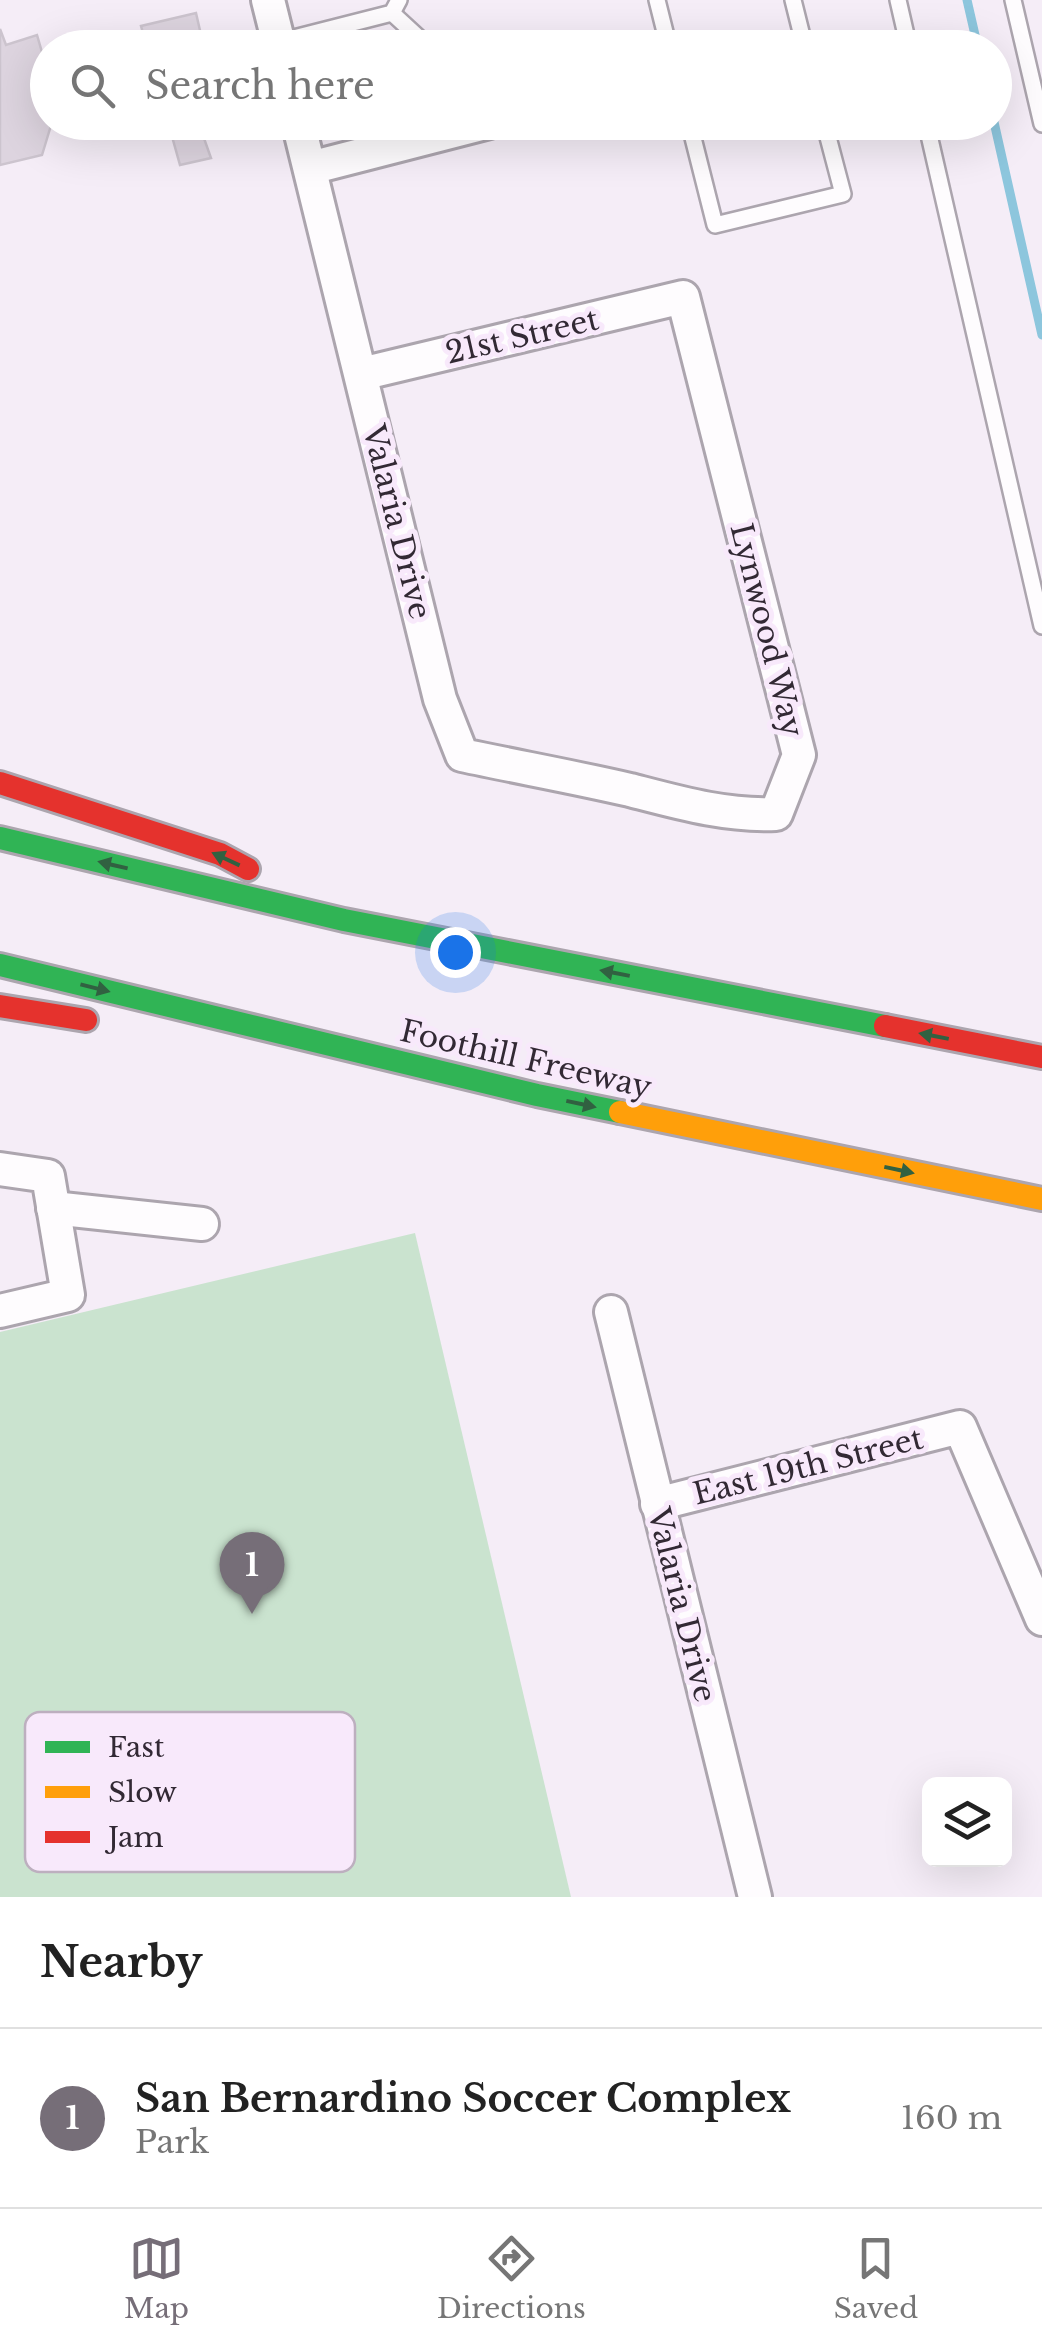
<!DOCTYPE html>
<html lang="en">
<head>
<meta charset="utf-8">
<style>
	:root { --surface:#fff; --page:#f2f2f2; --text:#222; --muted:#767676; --line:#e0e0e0; --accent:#766e78 }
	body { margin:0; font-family:"Libre Baskerville",serif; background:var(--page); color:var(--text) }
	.controls { position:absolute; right:30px; bottom:30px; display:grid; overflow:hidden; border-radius:15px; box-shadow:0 10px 40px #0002 }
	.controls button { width:90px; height:90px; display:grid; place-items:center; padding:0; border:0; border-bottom:2px solid var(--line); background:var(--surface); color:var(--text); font:50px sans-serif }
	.you { position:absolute; left:455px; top:952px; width:35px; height:35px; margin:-25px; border:8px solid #fff; border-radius:50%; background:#1a73e8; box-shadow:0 0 0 15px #1a73e833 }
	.badge { display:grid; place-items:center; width:65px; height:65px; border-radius:50%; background:var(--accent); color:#fff; font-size:32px; font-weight:700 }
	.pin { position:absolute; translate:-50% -82px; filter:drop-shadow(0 2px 5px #0008) }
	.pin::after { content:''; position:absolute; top:52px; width:35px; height:30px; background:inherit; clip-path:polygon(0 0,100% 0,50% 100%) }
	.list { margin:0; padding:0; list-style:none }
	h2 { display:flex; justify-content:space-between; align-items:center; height:130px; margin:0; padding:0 40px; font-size:42px }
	h2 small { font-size:32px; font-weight:400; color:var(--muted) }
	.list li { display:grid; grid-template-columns:65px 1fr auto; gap:30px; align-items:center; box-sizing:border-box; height:180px; padding:0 40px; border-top:2px solid var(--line) }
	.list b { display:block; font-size:38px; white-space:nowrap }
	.list p { margin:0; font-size:32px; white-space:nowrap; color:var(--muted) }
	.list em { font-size:32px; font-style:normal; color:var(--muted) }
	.icon { flex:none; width:55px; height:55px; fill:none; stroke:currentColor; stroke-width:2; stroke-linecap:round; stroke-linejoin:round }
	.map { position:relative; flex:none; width:1042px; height:1897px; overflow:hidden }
	.search { position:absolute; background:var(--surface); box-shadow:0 10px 40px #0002; left:30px; right:30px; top:30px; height:110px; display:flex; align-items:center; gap:25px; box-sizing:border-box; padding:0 35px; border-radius:55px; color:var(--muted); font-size:38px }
	.sheet { height:310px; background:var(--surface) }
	nav { display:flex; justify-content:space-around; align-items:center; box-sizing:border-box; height:140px; border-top:2px solid var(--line); background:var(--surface); font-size:28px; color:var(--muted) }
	nav a { display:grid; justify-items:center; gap:5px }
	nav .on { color:var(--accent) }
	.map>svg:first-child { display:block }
	.green { fill:#cae3cf }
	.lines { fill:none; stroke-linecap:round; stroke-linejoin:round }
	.stream { stroke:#8dc6dd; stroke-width:9 }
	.building { fill:#ddd4df; stroke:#ccc4ce; stroke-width:2.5 }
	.lane-casing { stroke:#aca5ae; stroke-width:20 }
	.street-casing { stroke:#aca5ae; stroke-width:38 }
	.fast-casing { stroke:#aca5ae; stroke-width:28 }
	.slow-casing { stroke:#aca5ae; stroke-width:28 }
	.jam-casing { stroke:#aca5ae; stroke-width:28 }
	.lane { stroke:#fefcfe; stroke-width:15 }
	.street { stroke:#fefcfe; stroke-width:32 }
	.fast { stroke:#30b455; stroke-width:22 }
	.slow { stroke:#ff9f0a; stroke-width:22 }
	.jam { stroke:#e5322d; stroke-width:22 }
	.oneway { fill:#316141 }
	.labels { text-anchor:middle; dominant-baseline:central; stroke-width:10; stroke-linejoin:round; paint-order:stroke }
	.street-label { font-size:30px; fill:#322934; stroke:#f8e9fb }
	.key { fill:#f8e9fb; stroke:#bdafbf; stroke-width:2.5 }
	.key-label { font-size:28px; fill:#322934 }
</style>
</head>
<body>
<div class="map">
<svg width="1042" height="1897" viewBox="0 0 1042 1897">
	<rect width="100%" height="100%" fill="#f5edf7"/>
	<path class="green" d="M415 1233 571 1897H0V1332Z"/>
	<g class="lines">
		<g class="stream">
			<path d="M967 0 978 48"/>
			<path d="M994 122 1042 335"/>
		</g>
	</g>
	<g class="building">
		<path d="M196 13 204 48H147L141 26Z"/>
		<path d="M0 29 6 45 37 35 48 73V122H52L42 155 0 165Z"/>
		<path d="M168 122H217L200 127 211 158 180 165Z"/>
	</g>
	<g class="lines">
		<g class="lane-casing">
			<g id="lane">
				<path d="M657 0 669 48"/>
				<path d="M793 0 805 48"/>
				<path d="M898 0 909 48"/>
				<path d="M1013 0 1042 124"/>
				<path d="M392 13 430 48"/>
				<path d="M278 42 392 13 399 0"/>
				<path d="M689 122 715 225 843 194 824 122"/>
				<path d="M926 122 1042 626"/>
			</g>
		</g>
		<g class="street-casing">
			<g id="street">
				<path d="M268 0 280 48"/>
				<path d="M298 122 440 699 462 755C518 767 574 777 630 790 680 803 725 816 776 814L799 755 683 297 361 374"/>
				<path d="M310 168 489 122"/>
				<path d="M0 1169 48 1176 68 1295 0 1311"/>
				<path d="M53 1208 202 1224"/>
				<path d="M611 1312 755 1897"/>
				<path d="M657 1504 960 1427 1042 1619"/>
			</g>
		</g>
		<g class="fast-casing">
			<g id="fast">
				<path d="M0 838 344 920 885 1026"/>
				<path d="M0 965 537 1095 620 1112"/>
			</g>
		</g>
		<g class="slow-casing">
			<path id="slow" d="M620 1112 1042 1199"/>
		</g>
		<g class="jam-casing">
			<g id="jam">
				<path d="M0 783 220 854 248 869"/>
				<path d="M0 1006 86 1020"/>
				<path d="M885 1026 1042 1057"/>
			</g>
		</g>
		<use href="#lane" class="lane"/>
		<use href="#street" class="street"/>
		<use href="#fast" class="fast"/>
		<use href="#slow" class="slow"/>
		<use href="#jam" class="jam"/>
	</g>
	<defs><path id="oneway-solid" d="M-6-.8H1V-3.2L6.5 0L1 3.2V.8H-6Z" transform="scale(2.5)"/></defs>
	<g class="oneway">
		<use href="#oneway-solid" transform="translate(226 859) rotate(-155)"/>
		<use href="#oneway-solid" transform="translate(113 865) rotate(-167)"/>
		<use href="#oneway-solid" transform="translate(615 973) rotate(-169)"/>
		<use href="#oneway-solid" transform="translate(95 988) rotate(14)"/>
		<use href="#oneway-solid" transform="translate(934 1036) rotate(-169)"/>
		<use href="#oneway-solid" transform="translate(581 1104) rotate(12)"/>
		<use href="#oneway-solid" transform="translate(899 1170) rotate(12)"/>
	</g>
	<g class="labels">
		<g class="street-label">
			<text transform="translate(522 336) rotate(-13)">21st Street</text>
			<text transform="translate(397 522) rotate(76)">Valaria Drive</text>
			<text transform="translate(767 630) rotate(76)">Lynwood Way</text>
			<text transform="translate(526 1059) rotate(13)">Foothill Freeway</text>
			<text transform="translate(808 1466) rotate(-14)">East 19th Street</text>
			<text transform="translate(682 1605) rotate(76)">Valaria Drive</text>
		</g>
	</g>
	<rect x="25" y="1712" width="330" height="160" rx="15" class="key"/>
	<rect x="45" y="1741" width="45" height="12" fill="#30b455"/>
	<rect x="45" y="1786" width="45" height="12" fill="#ff9f0a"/>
	<rect x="45" y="1831" width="45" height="12" fill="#e5322d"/>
	<g class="key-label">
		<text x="108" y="1757">Fast</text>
		<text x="108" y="1802">Slow</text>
		<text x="108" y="1847">Jam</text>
	</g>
</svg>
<div class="controls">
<button><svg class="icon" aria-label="layers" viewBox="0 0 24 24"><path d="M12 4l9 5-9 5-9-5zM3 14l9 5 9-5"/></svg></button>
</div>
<div class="you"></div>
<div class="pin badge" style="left:252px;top:1614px">1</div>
<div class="search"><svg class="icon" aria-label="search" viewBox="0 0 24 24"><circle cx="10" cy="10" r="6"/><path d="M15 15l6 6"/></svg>Search here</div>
</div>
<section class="sheet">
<h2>Nearby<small></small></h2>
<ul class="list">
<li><span class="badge">1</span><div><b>San Bernardino Soccer Complex</b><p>Park</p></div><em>160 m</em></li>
</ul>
</section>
<nav>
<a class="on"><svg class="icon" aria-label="map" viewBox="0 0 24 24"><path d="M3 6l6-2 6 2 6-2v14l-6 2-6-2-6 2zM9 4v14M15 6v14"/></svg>Map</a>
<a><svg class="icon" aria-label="directions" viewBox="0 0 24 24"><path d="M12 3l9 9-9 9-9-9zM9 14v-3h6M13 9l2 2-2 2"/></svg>Directions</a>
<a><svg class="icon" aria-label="saved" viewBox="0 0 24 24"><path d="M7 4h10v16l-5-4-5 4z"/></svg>Saved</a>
</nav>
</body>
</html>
